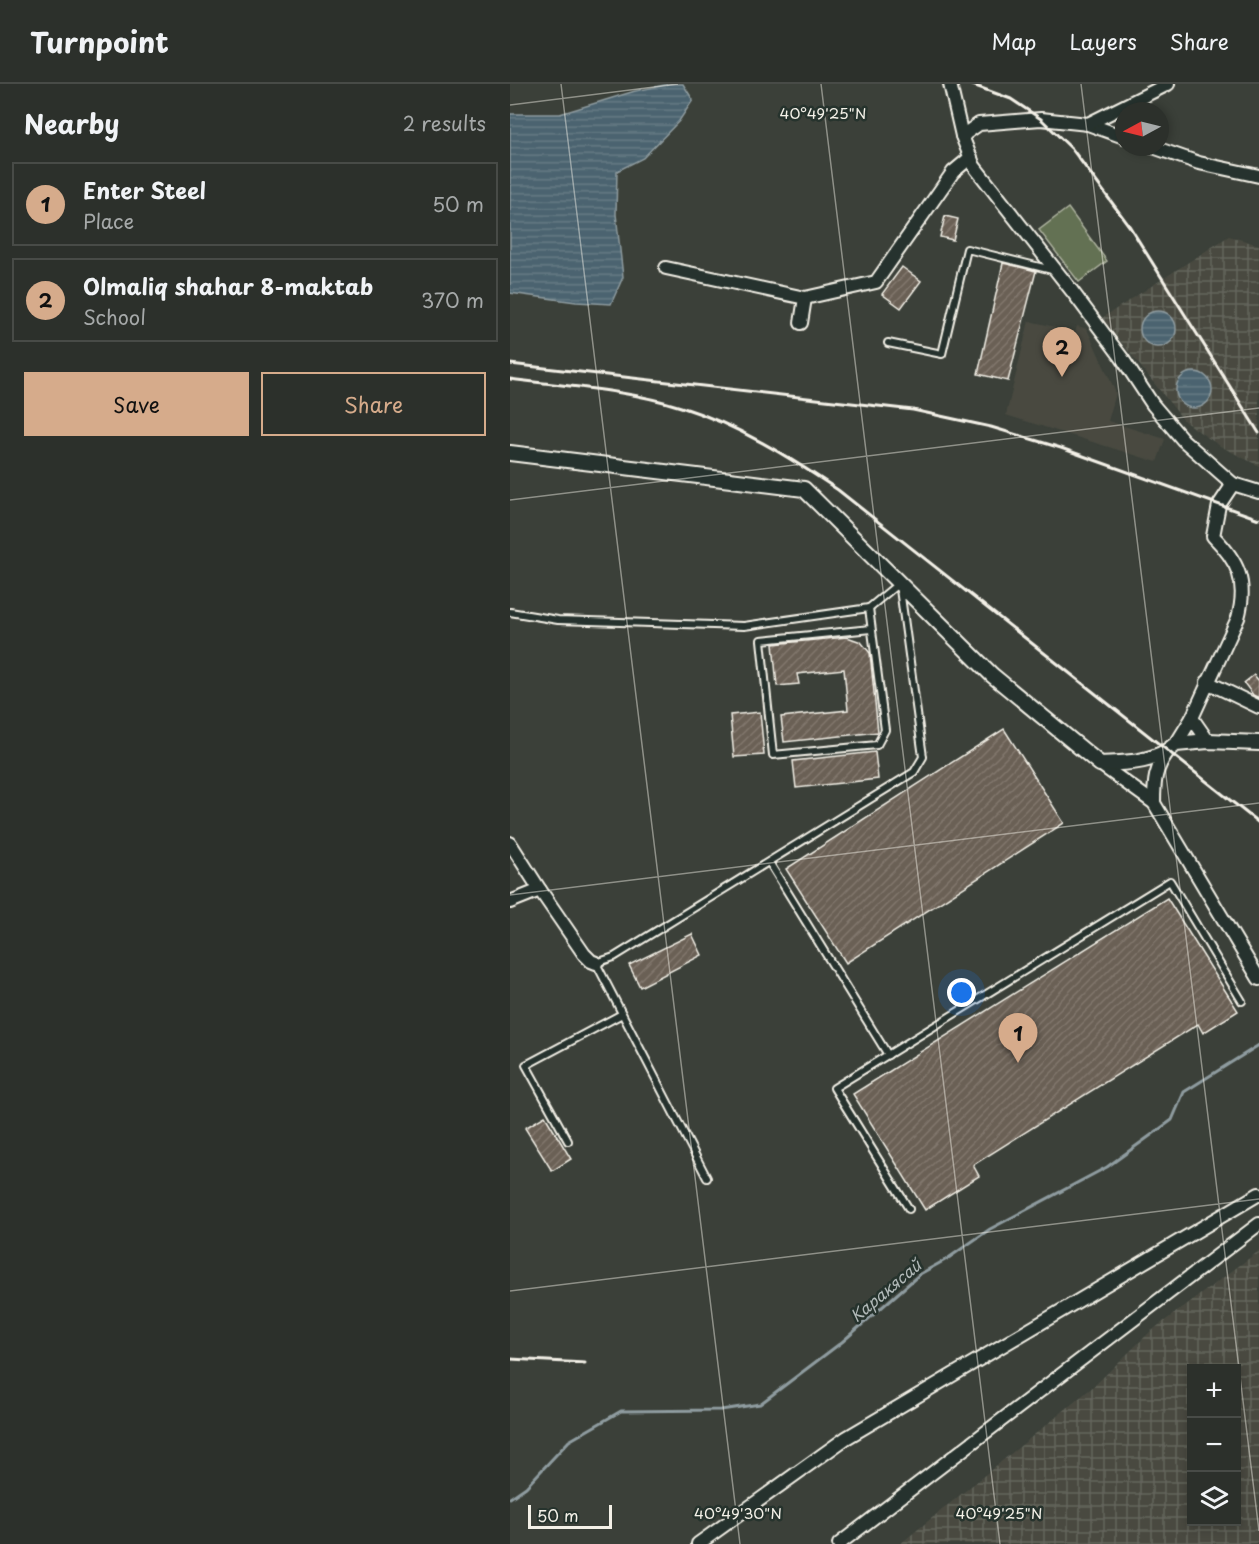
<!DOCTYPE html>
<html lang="en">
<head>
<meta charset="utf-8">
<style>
	:root { --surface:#2c302b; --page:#383c37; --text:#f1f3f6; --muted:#a6a9a9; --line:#484b47; --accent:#d6ab8b }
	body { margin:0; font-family:"Playpen Sans",sans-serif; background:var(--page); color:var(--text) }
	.controls { position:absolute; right:18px; bottom:18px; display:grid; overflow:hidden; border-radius:0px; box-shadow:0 3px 9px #0003 }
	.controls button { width:54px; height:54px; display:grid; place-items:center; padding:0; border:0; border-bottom:2px solid var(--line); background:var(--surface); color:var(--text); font:30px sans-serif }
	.compass { position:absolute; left:605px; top:18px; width:54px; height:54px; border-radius:50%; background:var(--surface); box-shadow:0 3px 9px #0003; rotate:263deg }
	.scale { position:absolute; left:18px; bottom:15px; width:84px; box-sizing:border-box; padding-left:6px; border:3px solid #f4f1e8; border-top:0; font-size:16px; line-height:21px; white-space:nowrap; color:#f4f1e8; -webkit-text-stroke:4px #26332d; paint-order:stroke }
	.you { position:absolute; left:452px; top:909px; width:21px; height:21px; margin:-15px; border:4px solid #fff; border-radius:50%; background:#1a73e8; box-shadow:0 0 0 9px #1a73e833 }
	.badge { display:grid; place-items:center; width:39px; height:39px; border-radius:50%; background:var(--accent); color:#111; font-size:20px; font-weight:700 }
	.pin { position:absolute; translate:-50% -50px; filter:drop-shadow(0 2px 3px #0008) }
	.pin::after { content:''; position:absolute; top:32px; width:21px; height:18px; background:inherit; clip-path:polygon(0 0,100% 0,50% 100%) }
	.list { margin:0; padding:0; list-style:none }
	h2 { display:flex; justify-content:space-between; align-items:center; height:78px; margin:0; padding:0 24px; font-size:26px }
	h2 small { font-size:20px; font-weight:400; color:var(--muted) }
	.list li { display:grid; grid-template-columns:39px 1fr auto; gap:18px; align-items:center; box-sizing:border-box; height:84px; margin:0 12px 12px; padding:0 12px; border:2px solid var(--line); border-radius:0px }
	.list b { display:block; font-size:22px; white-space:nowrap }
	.list p { margin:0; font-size:20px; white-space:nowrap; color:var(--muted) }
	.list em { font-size:20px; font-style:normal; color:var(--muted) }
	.actions { display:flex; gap:12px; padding:18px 24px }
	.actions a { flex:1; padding:14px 0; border:2px solid var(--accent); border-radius:0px; text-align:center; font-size:21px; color:var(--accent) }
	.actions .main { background:var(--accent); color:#111 }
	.icon { flex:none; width:33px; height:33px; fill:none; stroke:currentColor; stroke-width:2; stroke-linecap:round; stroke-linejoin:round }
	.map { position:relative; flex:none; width:749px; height:1460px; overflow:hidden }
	header { display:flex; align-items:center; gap:36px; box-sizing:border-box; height:84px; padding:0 30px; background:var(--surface); border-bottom:2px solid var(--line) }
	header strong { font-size:28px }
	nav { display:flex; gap:33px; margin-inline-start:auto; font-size:21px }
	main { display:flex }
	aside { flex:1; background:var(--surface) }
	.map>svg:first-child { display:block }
	.built { fill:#494a41 }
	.industrial { fill:url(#industrial-grid); fill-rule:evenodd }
	.garden { fill:#647153; stroke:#acb19e; stroke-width:1.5 }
	.water { fill:url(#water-rules); stroke:#8f9ca0; stroke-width:1.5 }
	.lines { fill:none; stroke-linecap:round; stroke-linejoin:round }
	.stream { stroke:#8f9ca0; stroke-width:3 }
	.building { fill:url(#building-hatch); stroke:#f4f1e8; stroke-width:1.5 }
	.service-casing { stroke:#f4f1e8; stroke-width:10 }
	.minor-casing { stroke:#f4f1e8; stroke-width:16 }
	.tertiary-casing { stroke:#f4f1e8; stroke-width:18 }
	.service { stroke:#26332d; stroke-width:6 }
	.minor { stroke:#26332d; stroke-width:12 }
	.tertiary { stroke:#26332d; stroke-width:14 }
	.rail { stroke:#f4f1e8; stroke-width:3 }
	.ticks { fill:none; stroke:#f4f1e8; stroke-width:1.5; stroke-opacity:0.45 }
	.labels { text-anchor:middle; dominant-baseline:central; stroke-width:5; stroke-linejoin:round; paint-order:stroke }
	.water-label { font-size:16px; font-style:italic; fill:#b1b9b8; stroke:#26332d }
	.ticks-label { font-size:15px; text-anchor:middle; fill:#f4f1e8; stroke:#26332d; stroke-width:5; stroke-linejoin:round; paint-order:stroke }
</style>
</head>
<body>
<header>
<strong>Turnpoint</strong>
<nav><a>Map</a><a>Layers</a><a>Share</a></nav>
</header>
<main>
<aside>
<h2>Nearby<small>2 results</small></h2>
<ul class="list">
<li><span class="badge">1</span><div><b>Enter Steel</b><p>Place</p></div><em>50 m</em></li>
<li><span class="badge">2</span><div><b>Olmaliq shahar 8-maktab</b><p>School</p></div><em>370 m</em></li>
</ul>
<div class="actions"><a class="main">Save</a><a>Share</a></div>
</aside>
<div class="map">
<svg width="749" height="1460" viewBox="0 0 749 1460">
	<defs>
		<pattern id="industrial-grid" width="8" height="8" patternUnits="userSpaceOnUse" patternTransform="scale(1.5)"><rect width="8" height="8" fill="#494a41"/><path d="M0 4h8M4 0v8" fill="none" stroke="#64655c"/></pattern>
		<pattern id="water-rules" width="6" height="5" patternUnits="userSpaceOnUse" patternTransform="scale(1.5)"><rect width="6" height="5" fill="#4c6470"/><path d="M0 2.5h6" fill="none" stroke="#667b84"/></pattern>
		<pattern id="building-hatch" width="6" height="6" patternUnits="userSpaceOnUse" patternTransform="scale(1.5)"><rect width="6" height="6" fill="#6b6055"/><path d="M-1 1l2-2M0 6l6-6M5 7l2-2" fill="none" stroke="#81776d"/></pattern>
	</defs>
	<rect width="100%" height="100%" fill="#3b4039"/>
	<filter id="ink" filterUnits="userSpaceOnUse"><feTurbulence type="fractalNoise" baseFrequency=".0167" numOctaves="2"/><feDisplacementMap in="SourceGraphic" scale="12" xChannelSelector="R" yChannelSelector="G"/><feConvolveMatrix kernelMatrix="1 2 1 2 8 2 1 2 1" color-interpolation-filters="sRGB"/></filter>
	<g filter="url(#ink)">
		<path class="built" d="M519 237 545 243 537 271 558 277 567 242 577 245 606 309 598 337 655 355 647 378 496 331Z"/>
		<g class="industrial">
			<path d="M719 152 749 161V382L710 362 675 338 592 234Z"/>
			<path d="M749 1167V1460H390L584 1302 641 1247ZM682 1284H726V1438H682Z"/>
		</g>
		<path class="garden" d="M558 124 597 177 569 198 529 146Z"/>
		<g class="water">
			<path d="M159 0H173L183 16 169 37 133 74 107 87 106 130 113 193 101 220 66 218 0 209V30H50L125 7Z"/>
			<circle cx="648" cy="245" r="18"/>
			<circle cx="684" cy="306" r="18"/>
		</g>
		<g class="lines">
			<path class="stream" d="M0 1414 16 1403 59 1357 111 1327 211 1326 250 1320 332 1258 410 1190 437 1175 480 1145 597 1083 662 1036 674 1008 749 961"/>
		</g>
		<g class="building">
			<path d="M435 132 448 135 443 156 430 153Z"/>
			<path d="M493 179 526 187 498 297 468 290Z"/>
			<path d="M392 183 411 197 391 224 372 210Z"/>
			<path d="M337 553 351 558 360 569 368 648 274 658 271 633 338 626 334 585 287 590 289 600 267 602 263 560Z"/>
			<path d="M744 591 749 597V614L743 611 734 599Z"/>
			<path d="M250 628 254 671 224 673 220 631Z"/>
			<path d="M494 645 554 739 336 879 276 785Z"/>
			<path d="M365 668 368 695 286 704 283 677Z"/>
			<path d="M657 814 728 927 693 949 688 940 463 1081 469 1092 415 1126 343 1010Z"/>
			<path d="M182 850 192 871 130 903 119 881Z"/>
			<path d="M35 1032 61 1075 42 1087 15 1044Z"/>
		</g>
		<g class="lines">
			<g class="service-casing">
				<g id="service">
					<path d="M378 259 432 270 457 165 542 186"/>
					<path d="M359 524 375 646 367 661 263 671 251 556 361 545"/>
					<path d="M0 528 48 536 234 542 359 524 389 499"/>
					<path d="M259 778 378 971"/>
					<path d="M58 1057 16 981 112 930"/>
					<path d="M197 1094 86 879 104 873 404 688 413 673 390 505"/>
					<path d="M399 1125 324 1004 660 797 732 917"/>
				</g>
			</g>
			<g class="minor-casing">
				<g id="minor">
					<path d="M440 0 452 52 464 82 562 207 612 274 643 321 673 356 723 400 749 408"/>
					<path d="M578 40 614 53"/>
					<path d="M452 52 469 40 531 35 578 40 658 0"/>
					<path d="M643 63 689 79 749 92"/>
					<path d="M156 184 295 214 366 198 443 88 461 73"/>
					<path d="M291 239 295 214"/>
					<path d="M697 598 749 623"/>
					<path d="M682 634 698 657"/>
					<path d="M666 660 682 634 728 534C738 498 728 477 703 452L709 421 723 400"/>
					<path d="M590 680 644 719 749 895"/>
					<path d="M644 719C644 697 645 685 658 667"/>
					<path d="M0 759 30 806 74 870 81 877 86 879"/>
					<path d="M0 818 30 806"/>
					<path d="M188 1460 336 1354 749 1110"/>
					<path d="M329 1460 749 1140"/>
				</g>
			</g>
			<g class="tertiary-casing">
				<path id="tertiary" d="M0 369 294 405 482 591 590 680C616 679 646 679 666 660L698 657 749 659"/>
			</g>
			<use href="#service" class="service"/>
			<use href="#minor" class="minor"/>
			<use href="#tertiary" class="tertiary"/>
			<g class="rail">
				<path d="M460 0 501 15 531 35 562 65 620 143 749 349"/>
				<path d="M0 280 403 326 481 343 551 364 749 435"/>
				<path d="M0 295C54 302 120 306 171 323 228 341 279 373 328 406L749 739"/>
				<path d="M0 1275 75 1279"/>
			</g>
		</g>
	</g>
	<path class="ticks" d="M51 0 230 1460M311 0 490 1460M571 0 749 1447M0 21 168 0M0 416 749 324M0 811 749 719M0 1207 749 1115"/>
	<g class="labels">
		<g class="water-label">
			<text transform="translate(375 1206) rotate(-40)">Каракясай</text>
		</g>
	</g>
	<g class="ticks-label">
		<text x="313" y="35">40°49'25"N</text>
		<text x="228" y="1435">40°49'30"N</text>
		<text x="489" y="1435">40°49'25"N</text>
	</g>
</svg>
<div class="controls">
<button>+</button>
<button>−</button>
<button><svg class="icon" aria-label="layers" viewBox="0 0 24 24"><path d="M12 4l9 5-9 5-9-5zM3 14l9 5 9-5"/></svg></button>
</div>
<svg class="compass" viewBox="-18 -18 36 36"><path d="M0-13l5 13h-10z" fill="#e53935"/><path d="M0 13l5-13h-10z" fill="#a6a9a9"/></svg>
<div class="scale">50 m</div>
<div class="you"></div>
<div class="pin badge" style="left:508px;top:979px">1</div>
<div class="pin badge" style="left:552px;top:293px">2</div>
</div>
</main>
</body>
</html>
